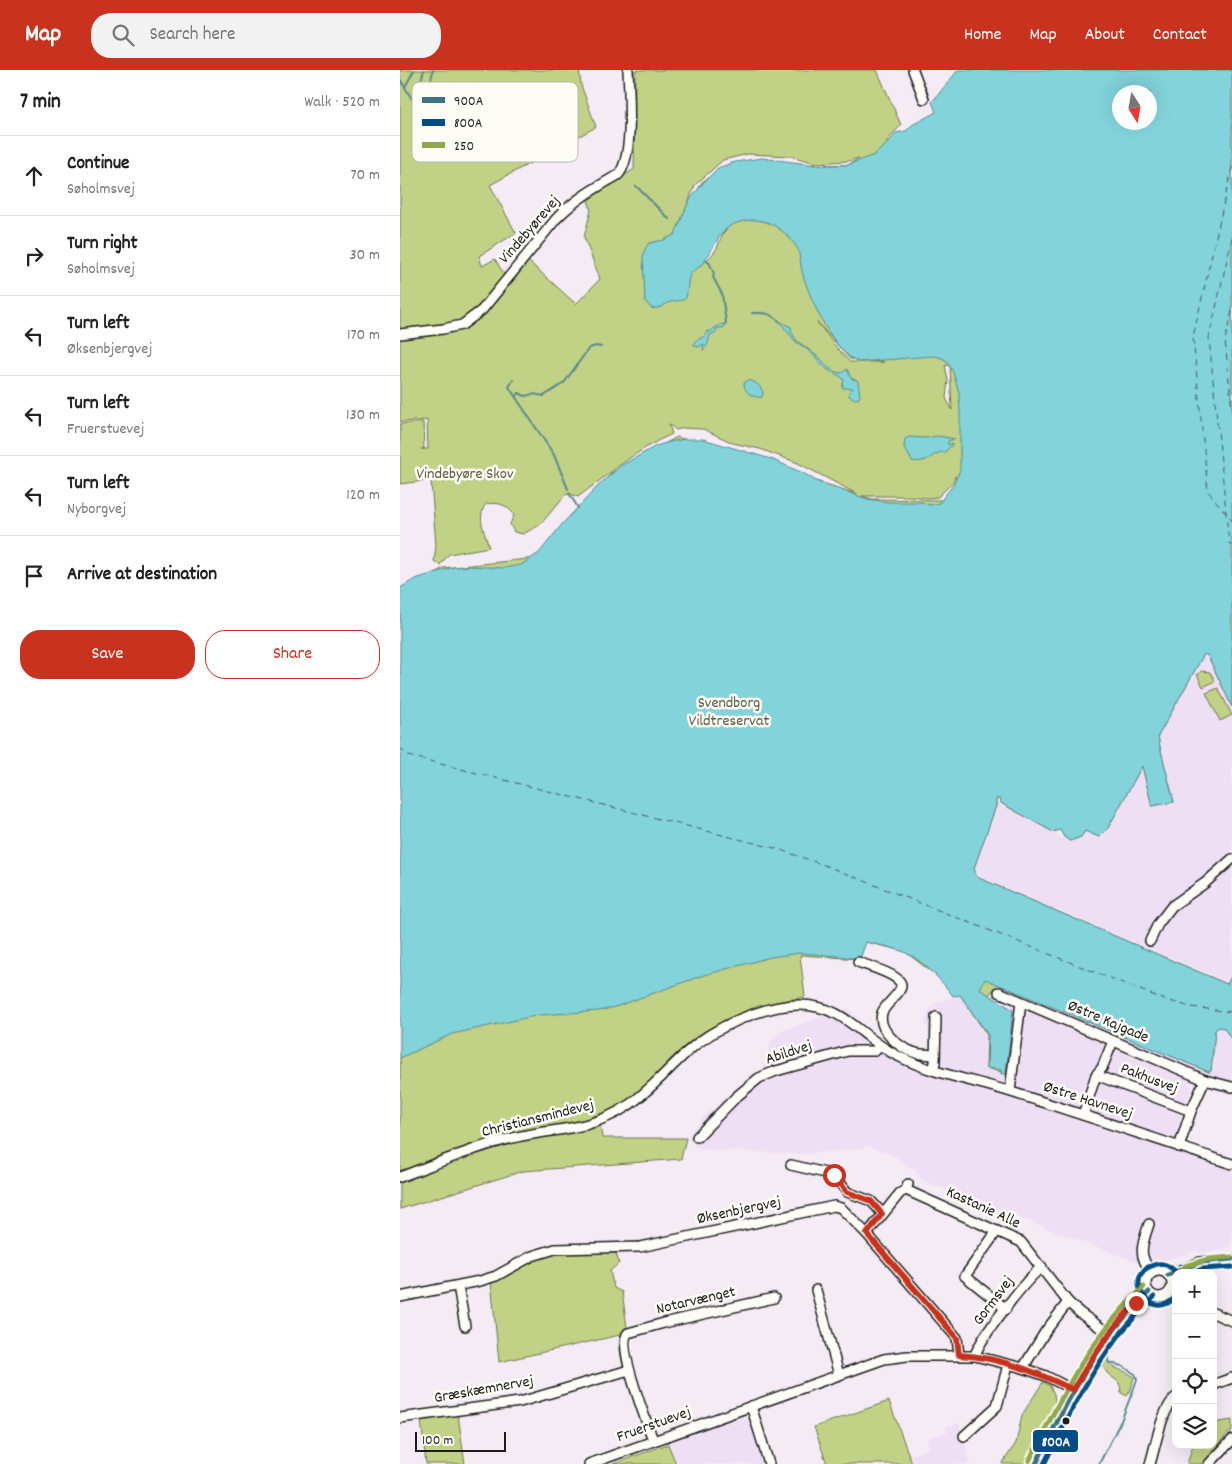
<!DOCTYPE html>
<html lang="en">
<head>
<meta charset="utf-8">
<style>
	:root { --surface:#fff; --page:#f2f2f2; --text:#222; --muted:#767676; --line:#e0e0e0; --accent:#c8321e }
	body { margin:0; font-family:Dekko,sans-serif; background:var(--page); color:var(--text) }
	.controls { position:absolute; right:15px; bottom:15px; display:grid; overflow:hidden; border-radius:10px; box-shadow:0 5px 20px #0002 }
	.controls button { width:45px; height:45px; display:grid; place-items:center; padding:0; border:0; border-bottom:1px solid var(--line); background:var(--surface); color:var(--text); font:25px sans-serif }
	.compass { position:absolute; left:712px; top:15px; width:45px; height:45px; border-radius:50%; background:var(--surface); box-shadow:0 5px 20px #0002; rotate:169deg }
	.scale { position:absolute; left:15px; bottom:12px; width:91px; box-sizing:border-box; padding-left:5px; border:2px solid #1c1c1c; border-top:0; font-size:14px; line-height:18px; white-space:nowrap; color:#1c1c1c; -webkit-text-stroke:4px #fdfcf7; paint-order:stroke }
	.stop { position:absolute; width:15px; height:15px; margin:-11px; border:4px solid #c8321e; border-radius:50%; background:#fff }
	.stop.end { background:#c8321e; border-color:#fff; box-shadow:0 1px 5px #0008 }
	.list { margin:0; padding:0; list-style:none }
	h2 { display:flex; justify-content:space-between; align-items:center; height:65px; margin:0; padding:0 20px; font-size:21px }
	h2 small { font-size:16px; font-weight:400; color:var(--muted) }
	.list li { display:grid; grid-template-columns:32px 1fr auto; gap:15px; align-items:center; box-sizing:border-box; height:80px; padding:0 20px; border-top:1px solid var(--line) }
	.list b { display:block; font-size:19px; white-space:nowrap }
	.list p { margin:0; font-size:16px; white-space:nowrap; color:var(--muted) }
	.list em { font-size:16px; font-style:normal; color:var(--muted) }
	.actions { display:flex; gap:10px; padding:15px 20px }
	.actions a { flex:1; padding:11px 0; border:1px solid var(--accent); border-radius:20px; text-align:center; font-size:18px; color:var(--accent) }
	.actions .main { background:var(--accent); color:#fff }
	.icon { flex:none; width:28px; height:28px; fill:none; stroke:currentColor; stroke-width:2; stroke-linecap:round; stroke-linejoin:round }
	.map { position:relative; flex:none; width:832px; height:1394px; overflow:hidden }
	header { display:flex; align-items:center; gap:30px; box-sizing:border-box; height:70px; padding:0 25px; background:var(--accent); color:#fff }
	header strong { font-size:24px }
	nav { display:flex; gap:28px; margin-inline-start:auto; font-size:18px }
	.search { width:350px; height:45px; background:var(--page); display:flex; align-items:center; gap:12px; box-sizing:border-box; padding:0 18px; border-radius:20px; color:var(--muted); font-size:19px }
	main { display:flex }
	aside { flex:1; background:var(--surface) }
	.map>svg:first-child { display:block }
	.built { fill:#eedff4 }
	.green { fill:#c1d185; stroke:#6e7650; fill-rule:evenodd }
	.water { fill:#82d3da; stroke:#598a8e; fill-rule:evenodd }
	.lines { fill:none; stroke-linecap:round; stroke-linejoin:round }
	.stream { stroke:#598a8e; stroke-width:2 }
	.ferry { stroke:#405c5e; stroke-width:1; stroke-dasharray:6 5; stroke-linecap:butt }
	.minor-casing { stroke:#1c1c1c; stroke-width:12 }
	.minor { stroke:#fdfcf7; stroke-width:9 }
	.bus-1-casing { stroke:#fdfcf7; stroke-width:9 }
	.bus-2-casing { stroke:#fdfcf7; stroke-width:9 }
	.bus-3-casing { stroke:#fdfcf7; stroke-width:9 }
	.bus-1 { stroke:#3e7182; stroke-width:5 }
	.bus-2 { stroke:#064d87; stroke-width:5 }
	.bus-3 { stroke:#90a84b; stroke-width:5 }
	.route { stroke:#c8321e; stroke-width:6 }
	.bus-dot { fill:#1c1c1c; stroke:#fdfcf7; stroke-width:2 }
	.labels { text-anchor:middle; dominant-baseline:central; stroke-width:5; stroke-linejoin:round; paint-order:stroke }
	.street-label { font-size:16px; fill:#1c1c1c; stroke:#fdfcf7 }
	.park-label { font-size:16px; fill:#565b41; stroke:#fdfcf7 }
	.key { fill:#fdfcf7; stroke:#bab9b5; stroke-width:1 }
	.key-label { font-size:14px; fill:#1c1c1c }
	.line-badge { stroke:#fdfcf7; stroke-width:2 }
	.badge-label { font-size:14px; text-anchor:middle; font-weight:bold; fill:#fff }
</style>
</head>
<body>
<header>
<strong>Map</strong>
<div class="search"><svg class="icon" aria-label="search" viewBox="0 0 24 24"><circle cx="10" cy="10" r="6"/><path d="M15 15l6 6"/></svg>Search here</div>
<nav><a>Home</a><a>Map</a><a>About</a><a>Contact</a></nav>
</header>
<main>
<aside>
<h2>7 min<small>Walk · 520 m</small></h2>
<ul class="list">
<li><svg class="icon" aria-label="ahead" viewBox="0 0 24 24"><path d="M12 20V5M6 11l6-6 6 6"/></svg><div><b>Continue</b><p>Søholmsvej</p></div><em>70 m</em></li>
<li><svg class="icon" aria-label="right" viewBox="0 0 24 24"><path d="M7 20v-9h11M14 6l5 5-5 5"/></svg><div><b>Turn right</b><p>Søholmsvej</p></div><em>30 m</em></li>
<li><svg class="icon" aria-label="left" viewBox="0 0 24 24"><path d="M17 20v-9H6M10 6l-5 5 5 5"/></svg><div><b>Turn left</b><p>Øksenbjergvej</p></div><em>170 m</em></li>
<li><svg class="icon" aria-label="left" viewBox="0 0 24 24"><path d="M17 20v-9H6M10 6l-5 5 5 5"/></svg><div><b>Turn left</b><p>Fruerstuevej</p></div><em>130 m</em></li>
<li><svg class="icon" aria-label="left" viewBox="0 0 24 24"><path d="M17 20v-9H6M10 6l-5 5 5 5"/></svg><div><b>Turn left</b><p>Nyborgvej</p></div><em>120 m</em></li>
<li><svg class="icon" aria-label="arrive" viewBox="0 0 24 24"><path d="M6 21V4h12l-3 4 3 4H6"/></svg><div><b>Arrive at destination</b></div></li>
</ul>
<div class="actions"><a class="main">Save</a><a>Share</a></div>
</aside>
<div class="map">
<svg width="832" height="1394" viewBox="0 0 832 1394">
	<rect width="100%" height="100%" fill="#f4ebf5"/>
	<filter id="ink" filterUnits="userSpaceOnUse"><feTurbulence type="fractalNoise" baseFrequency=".02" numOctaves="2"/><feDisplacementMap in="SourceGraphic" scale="10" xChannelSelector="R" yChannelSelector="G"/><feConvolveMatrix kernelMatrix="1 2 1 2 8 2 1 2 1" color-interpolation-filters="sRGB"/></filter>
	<g filter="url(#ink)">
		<g class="built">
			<path d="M804 584 807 585 832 637V901L827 912 578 806 575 797 599 733 670 772 682 767 685 761 699 767 709 757 742 698 751 737 774 732 760 677 758 666Z"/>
			<path d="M585 909 809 1002 811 1001 814 961 819 957 824 959 832 970V1024L789 1013V1015L792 1017 773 1080 832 1100V1173L824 1180 800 1183 796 1181 766 1190 736 1192 523 1111 515 1100 493 1085 468 1076 451 1080 398 1084 299 1079 286 1068 306 1045 338 1018 361 1003 372 969 381 961 447 938 459 951 479 968 497 980 524 989 533 979 526 954V948L529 940 536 933 560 925 588 965 601 1000 606 1004 579 918Z"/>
			<path d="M334 1346 344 1347 350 1354 363 1394H276L269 1371Z"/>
			<path d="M559 1353 570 1394H512L509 1386 530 1378 527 1368 547 1362 546 1357Z"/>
		</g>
		<g class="green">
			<path d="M0 0H179L181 15 196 57 90 115 116 163 79 186 82 196 95 189 105 206 76 241 55 255 0 261Z"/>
			<path d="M235 0H477L501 55 485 73 537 43 832 0V637L808 586 804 584 758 666 760 677 774 732 752 736 742 696 708 758 699 767 685 761 681 767 670 771 664 767 660 760 653 762 601 733 600 729H596V736L574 798 576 805 579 808 827 914 832 905V970L824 958 819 957 815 960 811 1001 809 1002 598 914 589 925 612 940 605 1003 586 998 587 965 559 923 504 881 465 872 460 889 400 885 405 927C360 934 320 946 285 976 263 994 245 1020 220 1036 213 1039 206 1042 199 1046L202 1068H286L281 1089 123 1101 0 1139V988L9 983 0 525 43 498 137 488 211 403 277 367 457 424 398 393 360 379 333 373 303 359 283 358 276 360 269 354 272 364C237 379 209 404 178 427L170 424 165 425 140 455 123 464 114 462 110 454 114 445C107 434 98 432 86 434 76 447 85 463 89 477L49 484 40 495 34 491 36 476 31 410 0 414V354L23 352 24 379H21H28L27 350 0 352V266L60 259 74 253 127 190 176 234 200 209 184 167 191 140 188 130 234 99ZM720 22H750V52H720ZM348 84 390 86 416 93 448 91 459 88 448 95 330 93 302 112 279 156 295 115 323 90ZM326 158 327 159C320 165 320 174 315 181 310 188 301 196 293 200ZM417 252 450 289 484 292H450L437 278ZM545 295 550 296 552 340 546 328 548 310ZM555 406 556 416 541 430 472 429 462 426H508L528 428 538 427 553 412Z"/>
			<path d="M801 601 810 602 815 611 803 617 797 604H799Z"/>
			<path d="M818 618 832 645 820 651 806 623Z"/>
			<path d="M166 1182 216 1183 219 1193 210 1201 214 1218 222 1222 227 1257 220 1265 99 1292 91 1211 136 1188Z"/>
			<path d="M705 1285C708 1300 723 1298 734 1307L731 1319 727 1326 721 1323C720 1309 717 1312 708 1304 705 1300 702 1295 698 1291Z"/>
			<path d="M643 1312 650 1316 654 1324 656 1342 628 1394H602L616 1373 622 1345Z"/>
			<path d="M489 1331 512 1394H427L414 1357Z"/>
			<path d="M58 1345 65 1394H26L21 1350Z"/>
			<path d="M832 1350V1361L827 1364 804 1394H787L793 1375H813V1353Z"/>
			<path d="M268 1374 276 1394H213Z"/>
		</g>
		<g class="water">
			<path d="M558 0H832V637L808 586 804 584 758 666 760 677 774 732 752 736 742 696 708 758 699 767 685 761 681 767 670 771 664 767 660 760 653 762 601 733 600 729H596V736L574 798 576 805 579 808 827 914 832 905V970L824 958 819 957 815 960 811 1001 809 1002 585 909 580 919 613 940 606 1004H601V1000L587 998 588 965 560 925 553 926C541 910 523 890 504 882 493 877 477 875 466 872L460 889 437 886 400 883 371 887 304 905 215 937 199 941 139 945 52 964 0 988V518L15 509 54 497 69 496 104 498 121 495 139 483 163 453 202 412 222 395 256 376 269 372 285 369H303L371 389 403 403 418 412 467 429 489 432H521L530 435 539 433 553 415 560 400V342L559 323 553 302 546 290 539 287 532 286 459 292C434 284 410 229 403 205 401 199 399 181 398 179 382 156 362 143 334 154 317 161 313 183 301 195 298 199 293 200 290 205 287 212 288 221 286 228 281 232 277 230 270 232 263 235 259 240 251 238L245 231 243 187 245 179 249 173 264 170 275 164 289 131 302 114 318 98 335 92 362 88 416 95H447L474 85 487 74 496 63 506 61 512 55 536 42 532 32ZM720 22H750V52H720Z"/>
			<path d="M379 251 391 257V261L396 270 421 289 429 298 436 302 442 303 447 299 451 308 458 311 460 326 459 328 455 329 449 326V322L453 318H442L444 310 440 306 428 300 409 281 395 271Z"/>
			<path d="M326 253 323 258H317L316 262 310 265C308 271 309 276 303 280L304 274 298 277 294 275 295 271 305 266 307 261 310 262 317 256Z"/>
			<path d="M348 310C355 311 361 316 363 323L362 327C353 328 344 323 344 313Z"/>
			<path d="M538 366 555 369 548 371V375L552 373V375L545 382C531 382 531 394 512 391L504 377 505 369 509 367 526 368Z"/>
		</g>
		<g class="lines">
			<g class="stream">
				<path d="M0 9 36 69"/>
				<path d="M5 17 14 0"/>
				<path d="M15 31 24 0"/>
				<path d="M24 47 33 0"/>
				<path d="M236 116 269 149"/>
				<path d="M306 190 310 194 314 204 313 207 322 224 326 253"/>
				<path d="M352 243C367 243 367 242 379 251"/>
				<path d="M113 310 109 317 154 385 168 419"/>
				<path d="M116 326 119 323 125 326 133 324 144 326 164 313 189 278 196 276 201 277"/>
				<path d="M169 423 178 438"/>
				<path d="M699 1394 721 1351 737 1310 735 1304 722 1296 710 1293 707 1286"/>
			</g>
			<g class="ferry">
				<path d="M832 97 793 267 808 421 832 451"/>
				<path d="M832 168 809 268 829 473 832 477"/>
				<path d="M832 241 825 270 832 340"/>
				<path d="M0 678 9 686 378 779 424 795 763 929 791 937 832 942"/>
			</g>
			<g class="minor-casing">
				<g id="minor">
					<path d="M513 0 524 29"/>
					<path d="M0 264 43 259 62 255 82 240 156 149C174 130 195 118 218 105 234 88 229 24 228 0"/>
					<path d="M750 871 758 854 772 836 805 813 832 789"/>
					<path d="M458 892C468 896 494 903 500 912 506 921 485 933 482 943 477 961 501 979 516 983 522 985 529 984 535 985"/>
					<path d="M599 922 805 1010 832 1017"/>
					<path d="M533 999 535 993 536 947"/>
					<path d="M696 1005 791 1041"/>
					<path d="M610 1021 621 932"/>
					<path d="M683 1045 696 1005 702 998 713 971"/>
					<path d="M297 1067 336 1027 359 1008 376 1001 448 981H475L480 976"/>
					<path d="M779 1077 791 1041 805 1010"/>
					<path d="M391 1095 434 1105 447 1122 471 1131 482 1143"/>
					<path d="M0 1107C38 1093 77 1076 117 1067 158 1058 188 1061 226 1037 249 1022 267 1000 287 982 313 958 363 935 399 935 446 935 460 968 498 986 533 1004 573 1010 611 1022 685 1045 758 1070 832 1094"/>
					<path d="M506 1120 621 1172 668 1232 680 1243 701 1258"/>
					<path d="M749 1154C742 1175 737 1185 752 1203"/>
					<path d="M597 1161 565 1206 606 1239"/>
					<path d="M467 1164 500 1123 506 1120 508 1114"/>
					<circle cx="759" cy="1214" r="13"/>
					<path d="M787 1203 816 1195"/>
					<path d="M768 1205 800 1192 832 1189"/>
					<path d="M58 1216 65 1256"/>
					<path d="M416 1220 439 1305"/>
					<path d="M0 1227 80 1211 96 1206 132 1186 155 1179 240 1177 434 1136 441 1138 467 1164 557 1268 559 1285"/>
					<path d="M813 1243 832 1251"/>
					<path d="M575 1286C579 1269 627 1208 642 1197"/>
					<path d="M623 1298 645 1262 668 1232"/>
					<path d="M813 1315 832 1308"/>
					<path d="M351 1336 369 1394"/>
					<path d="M0 1348 120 1332 229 1300"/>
					<path d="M564 1366 597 1336 608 1295"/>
					<path d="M253 1370C247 1353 216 1274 228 1263L264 1253 374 1228"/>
					<path d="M189 1394 484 1289 507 1286H575L623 1298 646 1306 673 1320"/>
					<path d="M636 1394C667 1333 695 1267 749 1222"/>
					<path d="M750 1394C756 1375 761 1340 776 1327"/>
					<path d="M809 1394 832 1370"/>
				</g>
			</g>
			<use href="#minor" class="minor"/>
			<g class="bus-1-casing">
				<g id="bus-1">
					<path d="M768 1205 800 1192 832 1189"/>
					<path d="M636 1394C668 1329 695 1272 749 1222"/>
				</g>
			</g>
			<g class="bus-2-casing">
				<g id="bus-2">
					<path d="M775 1201C768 1195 762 1192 754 1195 720 1204 751 1256 776 1226"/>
					<path d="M793 1203 802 1199 832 1197"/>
					<path d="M644 1394C676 1331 702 1276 754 1227"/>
				</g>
			</g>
			<g class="bus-3-casing">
				<g id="bus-3">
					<path d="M785 1196 809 1189 831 1187"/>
					<path d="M629 1391C663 1324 689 1268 744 1217"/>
				</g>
			</g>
			<use href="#bus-1" class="bus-1"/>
			<use href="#bus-2" class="bus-2"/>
			<use href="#bus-3" class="bus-3"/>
		</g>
	</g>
	<g class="lines" filter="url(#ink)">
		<path class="route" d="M434 1105 447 1122 471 1131 482 1144 467 1164 557 1268 559 1285C599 1287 638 1302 673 1320 691 1289 710 1259 736 1233"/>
	</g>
	<circle class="bus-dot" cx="666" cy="1351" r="4.5"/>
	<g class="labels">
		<g class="street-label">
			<text transform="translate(130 160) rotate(-49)">Vindebyørevej</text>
			<text transform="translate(708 952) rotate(23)">Østre Kajgade</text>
			<text transform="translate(389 983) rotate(-18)">Abildvej</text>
			<text transform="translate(749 1009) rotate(21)">Pakhusvej</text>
			<text transform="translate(688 1031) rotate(18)">Østre Havnevej</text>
			<text transform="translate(138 1049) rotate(-14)">Christiansmindevej</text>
			<text transform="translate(583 1138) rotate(25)">Kastanie Alle</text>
			<text transform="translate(339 1141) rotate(-12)">Øksenbjergvej</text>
			<text transform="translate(296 1231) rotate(-13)">Notarvænget</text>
			<text transform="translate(594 1231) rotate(-53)">Gormsvej</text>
			<text transform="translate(84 1320) rotate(-10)">Græskæmnervej</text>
			<text transform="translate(254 1355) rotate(-20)">Fruerstuevej</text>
		</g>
		<g class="park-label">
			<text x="65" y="404">Vindebyøre Skov</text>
			<text x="329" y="633">Svendborg<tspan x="329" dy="18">Vildtreservat</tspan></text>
		</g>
	</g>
	<rect x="12" y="12" width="166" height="80" rx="8" class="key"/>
	<rect x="22" y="27" width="23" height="6" fill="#3e7182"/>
	<rect x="22" y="49" width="23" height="7" fill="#064d87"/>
	<rect x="22" y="72" width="23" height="6" fill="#90a84b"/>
	<g class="key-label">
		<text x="54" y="35">900A</text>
		<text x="54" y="57">800A</text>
		<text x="54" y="80">250</text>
	</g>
	<rect class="line-badge" x="632" y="1359" width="47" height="24" rx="5" fill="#064d87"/>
	<g class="badge-label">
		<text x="656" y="1376">800A</text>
	</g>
</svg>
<div class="controls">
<button>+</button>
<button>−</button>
<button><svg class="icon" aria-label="locate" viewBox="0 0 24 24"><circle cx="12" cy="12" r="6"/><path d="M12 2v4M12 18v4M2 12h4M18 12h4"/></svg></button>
<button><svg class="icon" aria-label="layers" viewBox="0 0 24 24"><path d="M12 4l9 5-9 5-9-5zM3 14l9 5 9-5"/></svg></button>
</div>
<svg class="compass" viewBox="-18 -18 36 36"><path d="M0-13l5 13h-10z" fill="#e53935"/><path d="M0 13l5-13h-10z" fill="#767676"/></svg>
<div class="scale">100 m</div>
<div class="stop" style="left:434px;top:1105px"></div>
<div class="stop end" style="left:736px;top:1233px"></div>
</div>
</main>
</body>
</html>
